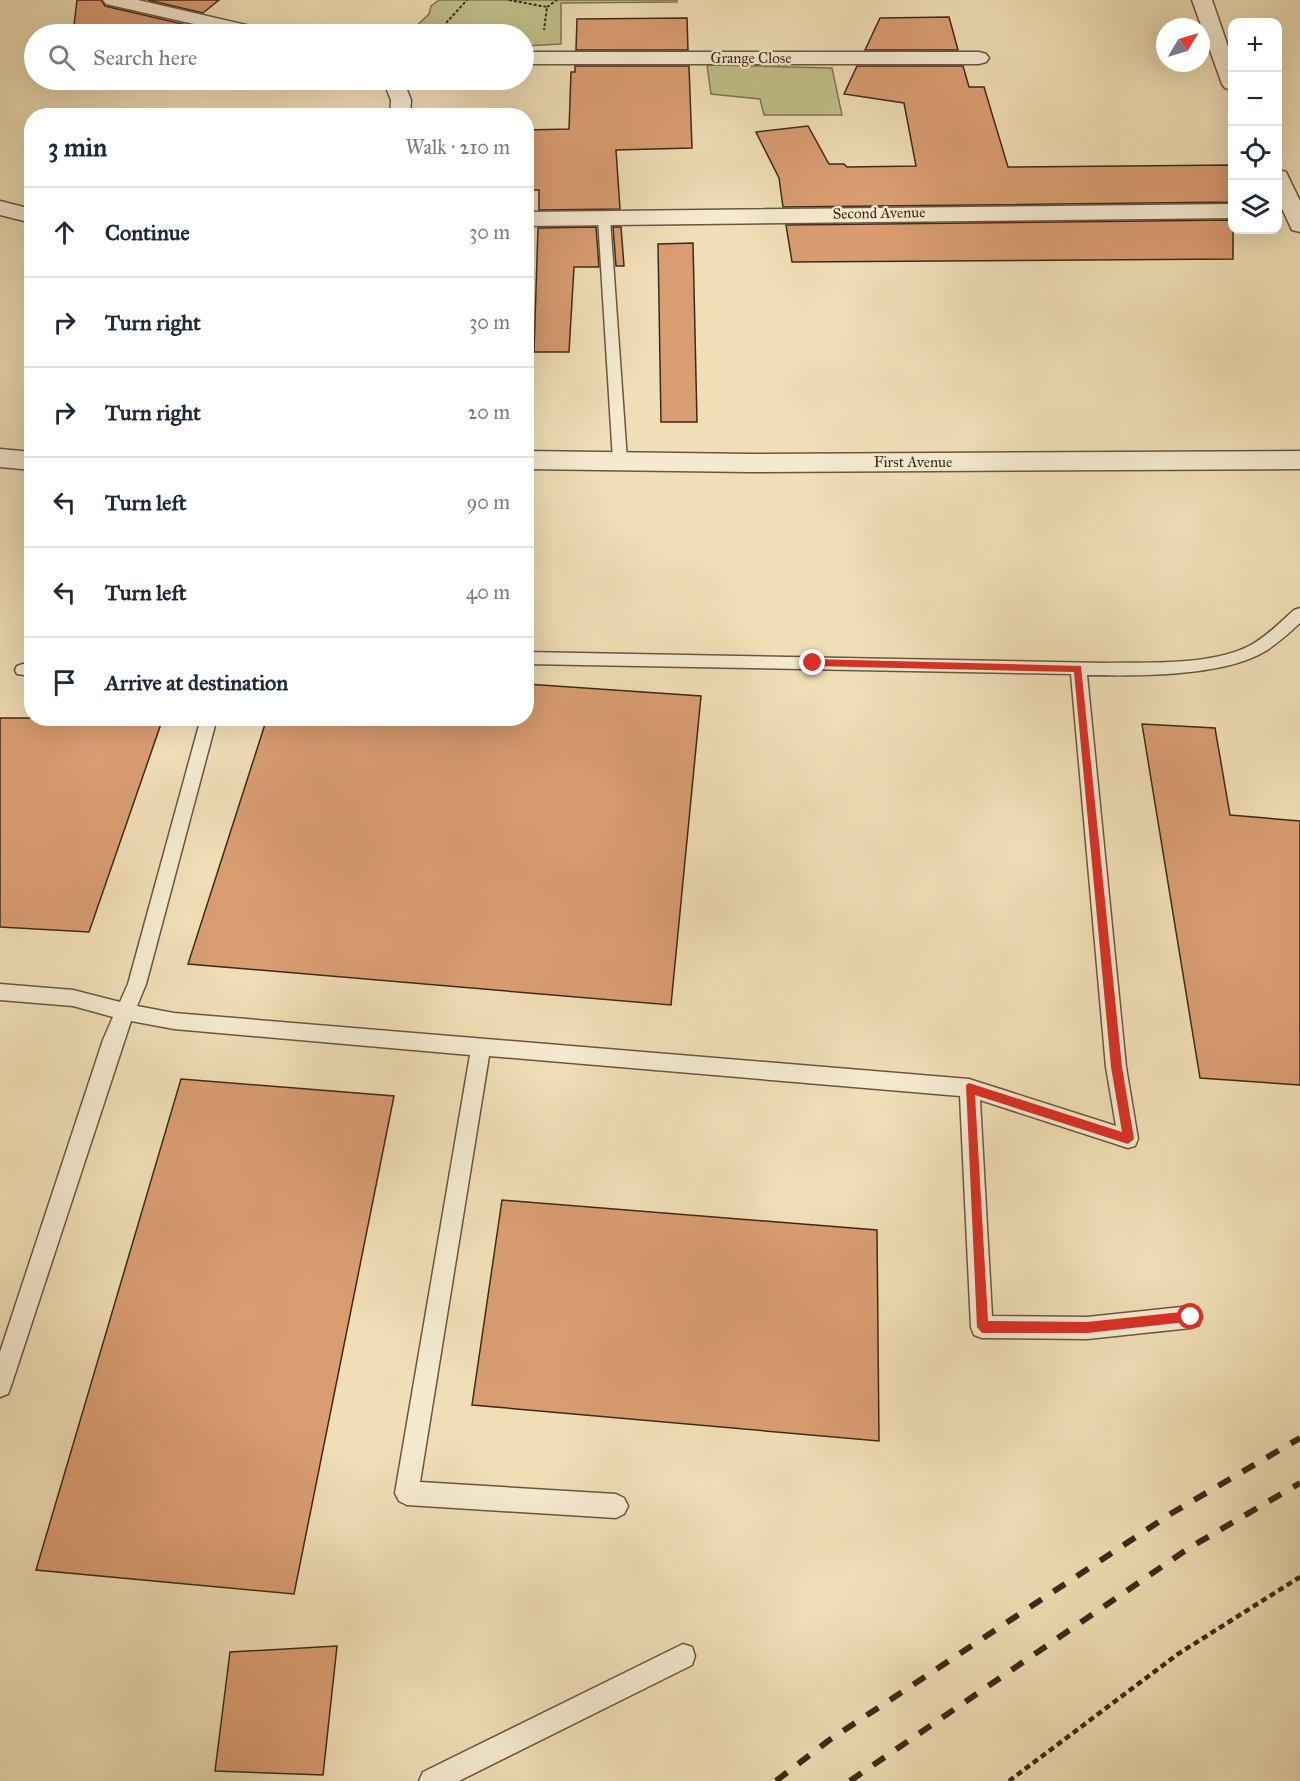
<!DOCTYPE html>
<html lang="en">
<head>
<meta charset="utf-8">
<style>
	:root { --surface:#fff; --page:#f6f6f7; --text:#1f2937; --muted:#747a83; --line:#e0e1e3 }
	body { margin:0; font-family:"IM FELL Great Primer",serif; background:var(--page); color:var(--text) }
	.controls { position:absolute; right:18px; top:18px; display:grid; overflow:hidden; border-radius:12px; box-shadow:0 6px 24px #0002 }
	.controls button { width:54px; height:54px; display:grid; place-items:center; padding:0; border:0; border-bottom:2px solid var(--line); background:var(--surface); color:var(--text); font:30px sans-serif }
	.compass { position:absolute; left:1156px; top:18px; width:54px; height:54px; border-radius:50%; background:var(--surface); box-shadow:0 6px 24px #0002; rotate:52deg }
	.stop { position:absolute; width:18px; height:18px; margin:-14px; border:4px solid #d93025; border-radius:50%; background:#fff }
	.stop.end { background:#d93025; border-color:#fff; box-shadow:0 2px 6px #0008 }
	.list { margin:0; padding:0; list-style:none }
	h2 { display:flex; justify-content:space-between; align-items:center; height:78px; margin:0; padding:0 24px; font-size:26px }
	h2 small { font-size:20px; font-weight:400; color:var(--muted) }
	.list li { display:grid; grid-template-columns:39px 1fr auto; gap:18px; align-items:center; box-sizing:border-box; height:90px; padding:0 24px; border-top:2px solid var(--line) }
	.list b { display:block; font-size:22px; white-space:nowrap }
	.list em { font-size:20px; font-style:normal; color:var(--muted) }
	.icon { flex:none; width:33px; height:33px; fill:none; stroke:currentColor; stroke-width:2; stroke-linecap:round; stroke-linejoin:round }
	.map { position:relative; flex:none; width:1300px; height:1781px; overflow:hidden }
	.search { position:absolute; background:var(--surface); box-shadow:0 6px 24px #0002; left:24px; top:24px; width:510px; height:66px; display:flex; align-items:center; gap:15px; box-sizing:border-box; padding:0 21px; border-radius:33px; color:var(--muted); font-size:22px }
	.panel { position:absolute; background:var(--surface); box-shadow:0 6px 24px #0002; left:24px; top:108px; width:510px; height:618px; border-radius:24px }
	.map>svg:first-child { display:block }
	.green { fill:#c1bf89; stroke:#807452; stroke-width:1.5 }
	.building { fill:#da9d72; stroke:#3e291a; stroke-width:1.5 }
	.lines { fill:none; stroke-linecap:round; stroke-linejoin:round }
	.service-casing { stroke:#6a5641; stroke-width:3 }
	.minor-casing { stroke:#6a5641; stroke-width:3 }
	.path-far1 { stroke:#3e291a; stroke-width:2; stroke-dasharray:3 2; stroke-linecap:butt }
	.path { stroke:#3e291a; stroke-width:4.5; stroke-dasharray:6 4; stroke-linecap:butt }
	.service { fill:#f5ead0; fill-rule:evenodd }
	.minor { fill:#f5ead0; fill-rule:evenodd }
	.rail { stroke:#3e291a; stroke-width:6; stroke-dasharray:14 14; stroke-linecap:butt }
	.route { fill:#d93025 }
	.labels { text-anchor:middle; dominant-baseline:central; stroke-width:4.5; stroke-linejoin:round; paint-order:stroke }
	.far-street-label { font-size:15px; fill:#3e291a; stroke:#f5ead0 }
</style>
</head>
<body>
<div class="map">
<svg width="1300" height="1781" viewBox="0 0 1300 1781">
	<rect width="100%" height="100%" fill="#f0deb6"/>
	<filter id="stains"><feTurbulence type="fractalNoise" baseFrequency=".00333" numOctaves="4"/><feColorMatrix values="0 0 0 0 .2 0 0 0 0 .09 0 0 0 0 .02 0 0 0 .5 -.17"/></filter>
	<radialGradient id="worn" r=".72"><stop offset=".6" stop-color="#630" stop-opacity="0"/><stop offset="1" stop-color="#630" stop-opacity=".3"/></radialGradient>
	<g class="green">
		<path d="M439 0H677V2L561 3V44L524 46V34H408L429 14 431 6Z"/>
		<path d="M707 65 832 68 842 115H764L760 99 711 94Z"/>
	</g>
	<g class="building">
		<path d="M77 0H101L105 6 187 25 175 34H73Z"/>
		<path d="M148 0H219L203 13Z"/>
		<path d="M949 17 958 50H865L880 18Z"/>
		<path d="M687 18 688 50H576L577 19Z"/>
		<path d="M575 66H689L692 148 616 150 620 209 539 210V190H526V130L569 129 571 72H575Z"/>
		<path d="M857 66H963L969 87H984L1008 167 1233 165V202L783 207 779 178 756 132 808 126 829 164H844L847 167 916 166 904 103 844 94Z"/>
		<path d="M1233 220V259L792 262 786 225Z"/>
		<path d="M596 227 599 267H574L569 352H534L538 228Z"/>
		<path d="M613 227H621L624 266H616Z"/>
		<path d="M693 243 697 422H661L658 244Z"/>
		<path d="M526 684 701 696 671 1005 188 964 267 718H526Z"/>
		<path d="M0 718H163L89 932 0 927Z"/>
		<path d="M1142 724 1215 728 1230 815 1300 821V1085L1200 1078Z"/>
		<path d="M181 1079 394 1096 294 1594 36 1570Z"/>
		<path d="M502 1200 877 1230 879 1441 472 1405Z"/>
		<path d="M337 1646 323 1775 215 1771 230 1652Z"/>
	</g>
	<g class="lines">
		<g class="service-casing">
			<g id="service">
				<path d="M604 214 610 218 627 460 620 465 613 460 598 218Z"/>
				<path d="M1300 608V623C1289 633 1277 644 1264 652 1221 677 1136 676 1087 675L1126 1067 1138 1139 1135 1146 1128 1148 980 1100 992 1316 1087 1317 1191 1306 1199 1309 1202 1317 1199 1325 1191 1328 1087 1339 982 1338 974 1335 971 1327 960 1096 489 1056 420 1482 616 1494 624 1498 628 1506 624 1514 616 1518 407 1505 399 1501 395 1493 470 1055 174 1029 131 1021 11 1386 8 1394 0 1397V1352L103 1040 113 1017 73 1006 0 1000V984L73 990 120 1002 128 984 201 718H217L146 984 137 1006 174 1013 969 1079 1116 1126 1106 1067 1071 674 526 664V652L1104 663C1148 662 1212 666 1251 645 1267 636 1281 622 1294 610Z"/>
				<path d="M23 664H32V676L17 674 15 670 17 666Z"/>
				<path d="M683 1644 692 1647 695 1656 692 1665 459 1781H419L423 1772Z"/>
			</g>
		</g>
		<g class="minor-casing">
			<g id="minor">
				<path d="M103 0H138L268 30 271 34H238L106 4Z"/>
				<path d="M1192 0H1212L1232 58V90L1225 88 1222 84Z"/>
				<path d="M524 52H979L986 54 989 58 986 62 979 64H524Z"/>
				<path d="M383 80H403L411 100 410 116H390L391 100Z"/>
				<path d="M1278 170 1286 172 1300 201V232L1292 230 1278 200Z"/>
				<path d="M0 201 32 209V223L0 215Z"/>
				<path d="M1232 204V218L526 226V212Z"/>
				<path d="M0 449 32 452V470L0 467Z"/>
				<path d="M526 451 750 454 1300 451V469L750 472 526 469Z"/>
			</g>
		</g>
		<g class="path-far1">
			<path d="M509 0 547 7 544 30"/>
			<path d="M547 7 557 0"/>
			<path d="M436 34 467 0"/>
		</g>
		<path class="path" d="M1009 1781 1178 1654 1300 1577"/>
		<use href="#service" class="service"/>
		<use href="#minor" class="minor"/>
		<g class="rail">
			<path d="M776 1781 828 1741 1172 1513 1300 1438"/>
			<path d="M850 1781 1189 1548 1300 1483"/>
		</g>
	</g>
	<path class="route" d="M813 659 1081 666 1122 1067 1134 1139 1128 1144 975 1095 988 1321 1087 1322 1191 1311 1197 1317 1195 1321 1087 1333H982L977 1327 966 1085 969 1083 1122 1132 1111 1067 1074 672 813 666 808 663Z"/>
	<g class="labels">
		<g class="far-street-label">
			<text x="751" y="58">Grange Close</text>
			<text transform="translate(879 213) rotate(-1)">Second Avenue</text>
			<text x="913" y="462">First Avenue</text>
		</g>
	</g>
	<rect width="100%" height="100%" filter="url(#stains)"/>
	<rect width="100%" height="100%" fill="url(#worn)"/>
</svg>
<div class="controls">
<button>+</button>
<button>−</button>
<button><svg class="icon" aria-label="locate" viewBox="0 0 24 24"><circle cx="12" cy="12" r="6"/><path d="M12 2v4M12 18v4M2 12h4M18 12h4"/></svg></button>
<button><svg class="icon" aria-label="layers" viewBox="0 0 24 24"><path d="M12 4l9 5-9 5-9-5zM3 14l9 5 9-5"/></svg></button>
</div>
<svg class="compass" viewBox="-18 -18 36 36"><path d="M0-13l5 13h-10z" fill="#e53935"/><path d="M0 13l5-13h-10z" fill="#747a83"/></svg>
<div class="stop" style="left:1191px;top:1317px"></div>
<div class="stop end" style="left:813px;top:663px"></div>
<div class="search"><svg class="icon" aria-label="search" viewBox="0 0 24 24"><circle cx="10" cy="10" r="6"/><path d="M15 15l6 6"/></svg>Search here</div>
<section class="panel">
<h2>3 min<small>Walk · 210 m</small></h2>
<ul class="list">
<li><svg class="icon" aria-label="ahead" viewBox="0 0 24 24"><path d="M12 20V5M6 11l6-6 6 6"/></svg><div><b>Continue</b></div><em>30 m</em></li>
<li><svg class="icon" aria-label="right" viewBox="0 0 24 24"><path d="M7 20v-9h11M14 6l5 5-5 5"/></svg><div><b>Turn right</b></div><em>30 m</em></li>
<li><svg class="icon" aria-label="right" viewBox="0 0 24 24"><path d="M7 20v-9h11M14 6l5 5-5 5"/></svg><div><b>Turn right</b></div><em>20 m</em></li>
<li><svg class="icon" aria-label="left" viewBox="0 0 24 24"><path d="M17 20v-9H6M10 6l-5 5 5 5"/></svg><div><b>Turn left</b></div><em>90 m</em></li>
<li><svg class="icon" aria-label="left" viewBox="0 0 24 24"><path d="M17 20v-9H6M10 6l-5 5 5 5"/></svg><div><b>Turn left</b></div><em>40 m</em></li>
<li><svg class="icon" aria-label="arrive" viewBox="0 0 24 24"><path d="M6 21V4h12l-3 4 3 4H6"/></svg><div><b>Arrive at destination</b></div></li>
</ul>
</section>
</div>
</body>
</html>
